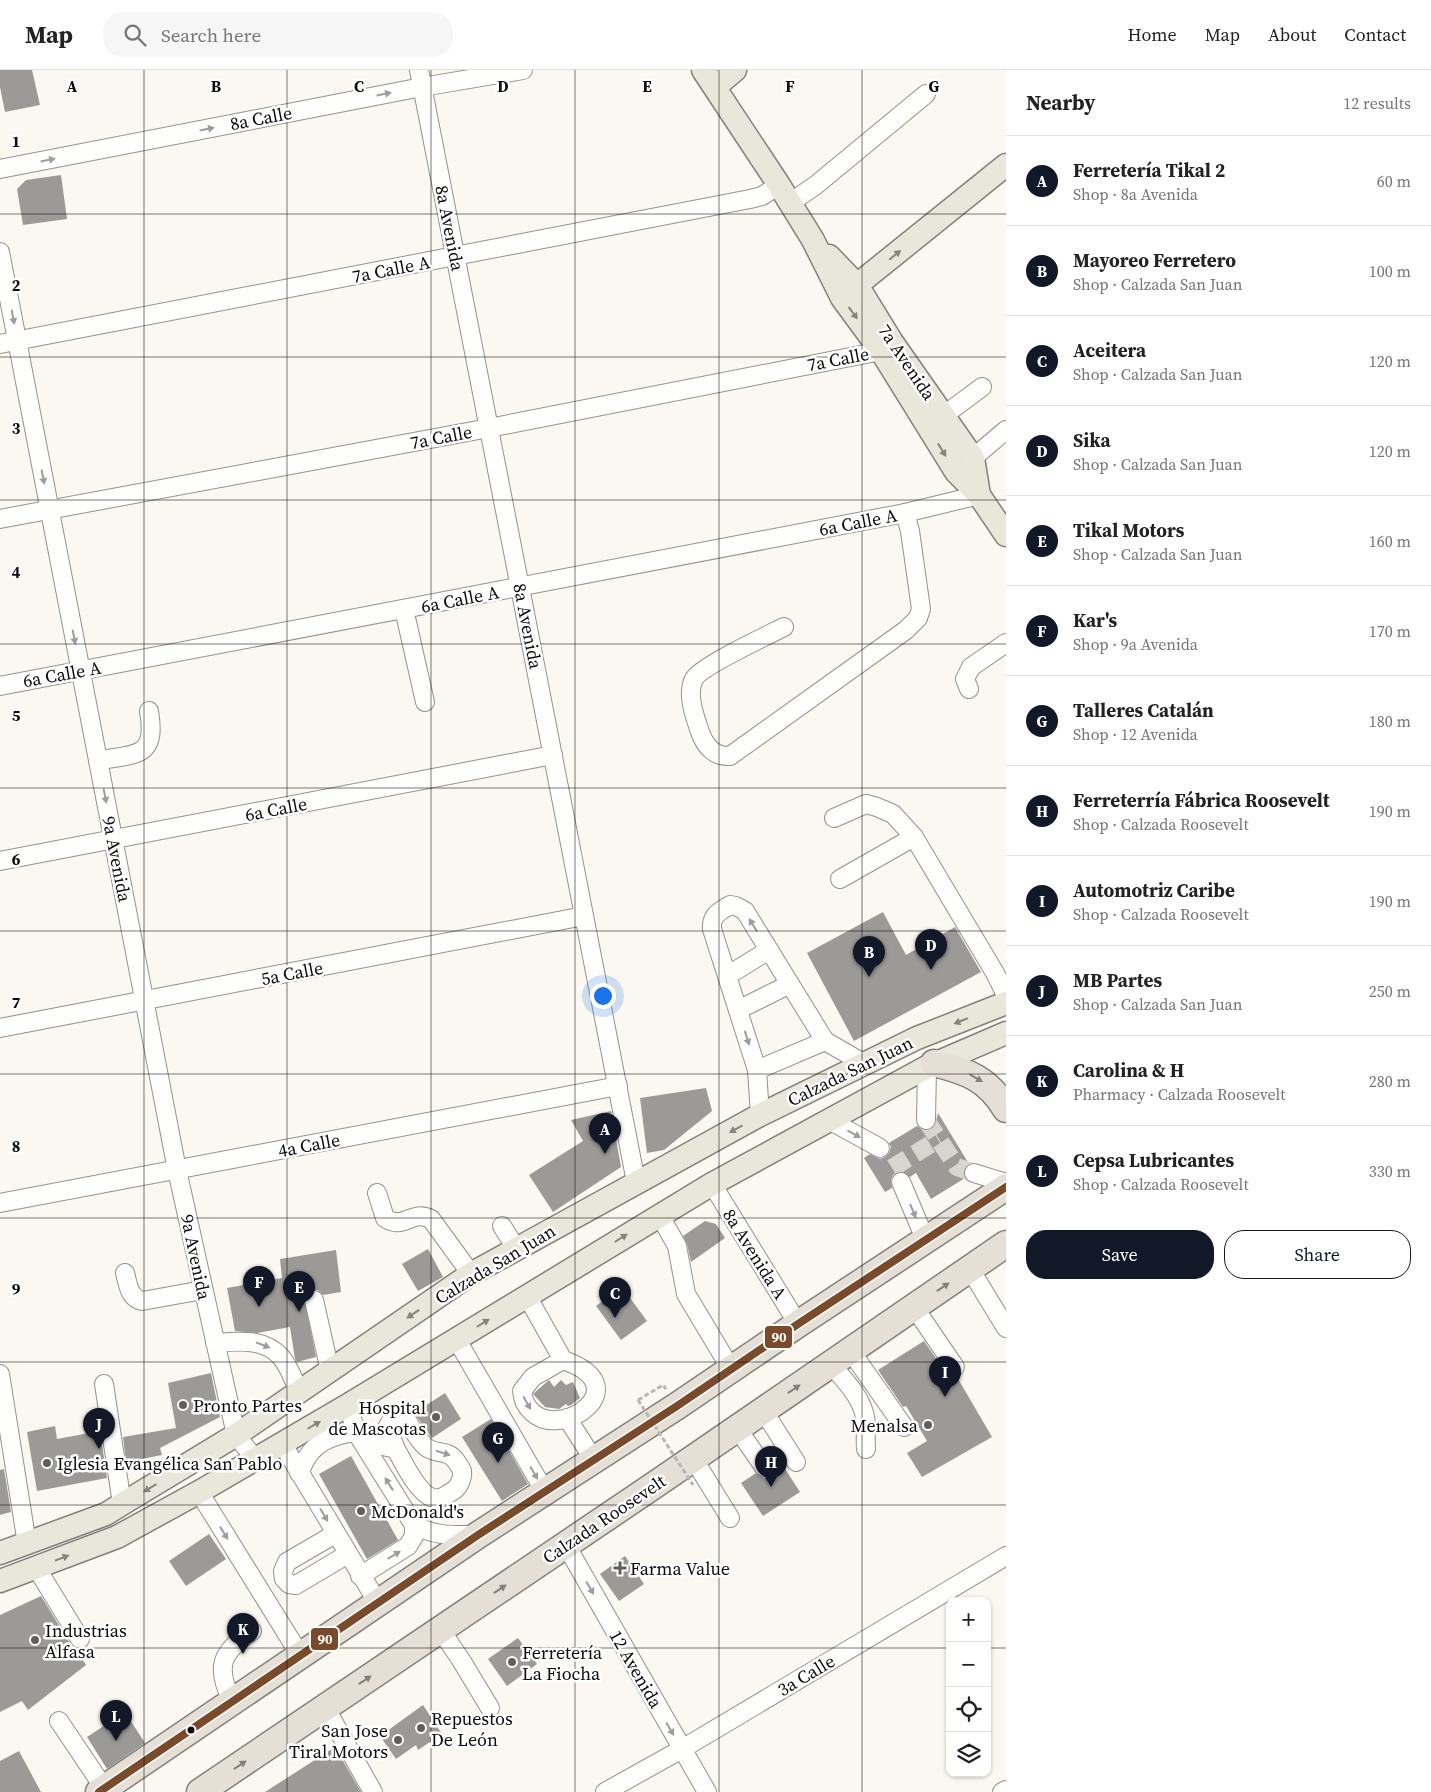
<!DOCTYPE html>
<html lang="en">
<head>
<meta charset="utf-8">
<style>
	:root { --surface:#fff; --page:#f6f6f6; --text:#222; --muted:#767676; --line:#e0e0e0; --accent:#111827 }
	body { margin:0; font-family:"Source Serif 4",serif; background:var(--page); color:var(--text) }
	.controls { position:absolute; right:15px; bottom:15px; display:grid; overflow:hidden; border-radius:10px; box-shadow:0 1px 4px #0004 }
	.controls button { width:45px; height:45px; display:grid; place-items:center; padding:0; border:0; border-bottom:1px solid var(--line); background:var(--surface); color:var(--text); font:25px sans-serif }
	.you { position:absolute; left:602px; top:925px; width:18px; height:18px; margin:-12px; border:4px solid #fff; border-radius:50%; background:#1a73e8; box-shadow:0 0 0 8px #1a73e833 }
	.badge { display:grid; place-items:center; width:32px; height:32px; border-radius:50%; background:var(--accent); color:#fff; font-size:16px; font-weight:700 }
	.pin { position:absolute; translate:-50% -41px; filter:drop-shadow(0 1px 2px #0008) }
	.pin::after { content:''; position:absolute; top:26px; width:18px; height:15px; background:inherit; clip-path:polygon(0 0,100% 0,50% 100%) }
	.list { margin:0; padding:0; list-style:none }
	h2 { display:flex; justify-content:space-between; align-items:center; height:65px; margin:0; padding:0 20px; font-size:21px }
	h2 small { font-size:16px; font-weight:400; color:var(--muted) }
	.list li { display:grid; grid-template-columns:32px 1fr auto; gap:15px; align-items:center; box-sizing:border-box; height:90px; padding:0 20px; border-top:1px solid var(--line) }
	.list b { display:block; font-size:19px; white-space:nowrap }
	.list p { margin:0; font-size:16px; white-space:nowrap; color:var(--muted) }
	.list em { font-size:16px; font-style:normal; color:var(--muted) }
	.actions { display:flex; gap:10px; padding:15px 20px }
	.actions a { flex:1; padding:11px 0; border:1px solid var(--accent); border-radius:20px; text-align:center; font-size:18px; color:var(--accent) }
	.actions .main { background:var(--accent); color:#fff }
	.icon { flex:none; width:28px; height:28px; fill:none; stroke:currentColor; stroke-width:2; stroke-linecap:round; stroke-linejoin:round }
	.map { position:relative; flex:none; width:1006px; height:1722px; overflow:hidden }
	header { display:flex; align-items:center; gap:30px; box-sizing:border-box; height:70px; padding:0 25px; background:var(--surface); border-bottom:1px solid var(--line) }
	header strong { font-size:24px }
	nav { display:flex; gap:28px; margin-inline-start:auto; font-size:18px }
	.search { width:350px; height:45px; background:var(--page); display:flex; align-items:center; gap:12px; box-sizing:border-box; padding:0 18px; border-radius:20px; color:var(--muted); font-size:19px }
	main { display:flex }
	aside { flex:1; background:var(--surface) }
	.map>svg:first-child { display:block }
	.building { fill:#9c9a96 }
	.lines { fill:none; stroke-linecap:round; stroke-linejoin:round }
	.minor-tunnel { stroke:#d6d5ce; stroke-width:18; stroke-dasharray:18 9; stroke-linecap:butt }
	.minor-casing { stroke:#93928f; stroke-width:20 }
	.major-casing { stroke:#80807c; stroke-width:25 }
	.highway-casing { stroke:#80807c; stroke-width:29 }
	.path { stroke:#b7b7b5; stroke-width:3; stroke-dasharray:5 2.5; stroke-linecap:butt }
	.minor { stroke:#fefefd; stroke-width:18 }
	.major { stroke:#e9e6da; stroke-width:22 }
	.highway { stroke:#e6dfd6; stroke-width:26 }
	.path-bridge { stroke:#b7b7b5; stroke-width:3; stroke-dasharray:5 2.5; stroke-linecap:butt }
	.bus-1-casing { stroke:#fff; stroke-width:11 }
	.bus-1 { stroke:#7a4b2a; stroke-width:8 }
	.oneway { fill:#9d9d9d }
	.oneway2 { fill:#86847d }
	.oneway3 { fill:#84807b }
	.grid { fill:none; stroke:#0c0c0c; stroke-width:1; stroke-opacity:0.55 }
	.poi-dot { fill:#5f5f5c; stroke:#fff; stroke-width:2 }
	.bus-dot { fill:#0c0c0c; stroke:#fff; stroke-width:2 }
	.labels { text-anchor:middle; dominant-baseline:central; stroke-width:5; stroke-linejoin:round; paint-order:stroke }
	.street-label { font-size:18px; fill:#0c0c0c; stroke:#fff }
	.poi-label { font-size:18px; fill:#0c0c0c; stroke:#fff; text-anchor:start }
	.grid-label { font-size:16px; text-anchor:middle; font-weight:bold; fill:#0c0c0c; stroke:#fff; stroke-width:5; stroke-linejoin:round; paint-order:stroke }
	.line-badge { stroke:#fff; stroke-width:2 }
	.badge-label { font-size:14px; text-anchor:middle; font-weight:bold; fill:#fff }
</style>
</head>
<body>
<header>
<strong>Map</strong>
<div class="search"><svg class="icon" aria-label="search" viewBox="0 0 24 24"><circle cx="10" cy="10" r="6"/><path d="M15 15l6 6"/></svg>Search here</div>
<nav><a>Home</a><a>Map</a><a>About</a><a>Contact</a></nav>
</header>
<main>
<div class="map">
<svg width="1006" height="1722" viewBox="0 0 1006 1722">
	<rect width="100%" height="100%" fill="#faf8f0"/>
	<g class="building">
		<path d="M0 0H32L40 35 5 42 0 17Z"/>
		<path d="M61 105 67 149 23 155 17 119 26 110Z"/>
		<path d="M883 842 906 885 955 857 981 902 854 971 807 883Z"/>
		<path d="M706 1018 712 1041 664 1080 647 1083 640 1028Z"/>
		<path d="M611 1041 621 1097 553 1142 529 1105 583 1071 571 1050Z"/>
		<path d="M938 1043 969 1094 964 1100 965 1108 931 1129 916 1103 910 1107 903 1102H897L893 1105 891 1110 892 1118 885 1122 864 1088 870 1084 880 1089 885 1087 889 1083 891 1077 889 1073 917 1056 925 1061 932 1059 935 1055Z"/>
		<path d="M705 1151 716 1154 725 1168 691 1192 687 1174 683 1166Z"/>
		<path d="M428 1179 443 1207 418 1221 402 1194Z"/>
		<path d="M336 1180 341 1222 323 1225 318 1220H312L306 1223 304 1227 316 1287 297 1292 295 1289 290 1257 257 1263 235 1261 227 1218 282 1208 280 1189Z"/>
		<path d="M622 1217 647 1251 621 1270 596 1236Z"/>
		<path d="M924 1271 946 1303 951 1307H957L992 1367 922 1407 907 1383 927 1371 906 1336 903 1337 878 1300Z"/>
		<path d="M211 1303 220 1347 160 1378 162 1385 126 1392 123 1367 176 1358 168 1313Z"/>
		<path d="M549 1310 554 1317 561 1310 566 1315 573 1312 580 1328 571 1335 568 1336 566 1334 559 1339 545 1337 533 1324Z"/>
		<path d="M445 1323 461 1349 432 1368 414 1343Z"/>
		<path d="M491 1349 528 1414 502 1431 462 1367Z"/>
		<path d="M55 1356 57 1369 100 1361 107 1408 37 1421 27 1362Z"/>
		<path d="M351 1386 398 1470 367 1489 319 1404Z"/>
		<path d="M778 1388 800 1422 763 1446 741 1413 756 1403 764 1408 770 1406 774 1401 773 1392Z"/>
		<path d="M4 1399 11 1442 0 1445V1400Z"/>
		<path d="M209 1464 226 1489 186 1516 169 1491Z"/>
		<path d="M625 1486 644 1514 619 1531 600 1504Z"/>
		<path d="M41 1526 71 1575 76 1579 86 1595 28 1640 22 1631 0 1642V1545Z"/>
		<path d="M518 1568 537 1594 507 1616 488 1589Z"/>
		<path d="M423 1635 442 1664 418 1680 416 1675 396 1689 380 1666Z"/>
		<path d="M125 1642 145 1673 107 1699 87 1667Z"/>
		<path d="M335 1677 361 1722H265Z"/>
		<path d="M19 1681 41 1722H0V1691Z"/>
	</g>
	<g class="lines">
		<g class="minor-tunnel">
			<path d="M926 1050 957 1097 974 1103"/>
			<path d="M892 1098 939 1069"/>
		</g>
		<g class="minor-casing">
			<g id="minor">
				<path d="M419 0 636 1112"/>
				<path d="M0 99 422 17 523 0"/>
				<path d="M790 133 816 115 926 24"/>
				<path d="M0 182 177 1100 236 1365 255 1389"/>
				<path d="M0 274 750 129 762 126 779 115"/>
				<path d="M943 346 982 317"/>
				<path d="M973 388 1006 360"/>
				<path d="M0 449 489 358 881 281"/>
				<path d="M404 539 425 632"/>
				<path d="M784 557C768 565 700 597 694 609 686 624 695 647 700 662 705 676 714 687 730 686L906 560 918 548 921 539 910 461 905 443"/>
				<path d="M0 616 905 443 979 425"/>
				<path d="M969 619 965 609 971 597 1006 573"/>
				<path d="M98 691C136 683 157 689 149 641"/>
				<path d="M834 748 866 734 877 737 893 744 914 767 995 903 1006 925"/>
				<path d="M0 791 553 685"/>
				<path d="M840 809 914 767"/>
				<path d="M727 906 769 880"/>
				<path d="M738 940 790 914"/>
				<path d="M0 958 584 846"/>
				<path d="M757 1000 825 971"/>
				<path d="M760 1045 757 1000 712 859C711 845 719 842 730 835L736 836 745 841 825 971 865 994"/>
				<path d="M829 1050 880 1078"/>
				<path d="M926 1050 927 997"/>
				<path d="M974 1103 1006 1113"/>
				<path d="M901 1112 926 1171"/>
				<path d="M712 1114 798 1254"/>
				<path d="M377 1123 385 1148C404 1161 411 1139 431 1149L471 1204"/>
				<path d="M0 1133 618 1016"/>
				<path d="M659 1144 677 1176 686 1224 731 1299"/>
				<path d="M502 1156 517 1180"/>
				<path d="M970 1199 1006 1258"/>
				<path d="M125 1203C128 1214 129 1228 142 1231L203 1220"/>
				<path d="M527 1226 563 1290C640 1316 562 1371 532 1342 525 1335 523 1330 522 1321L533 1307 563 1290"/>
				<path d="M314 1230 330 1301"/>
				<path d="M914 1237 955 1297"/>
				<path d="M457 1270 545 1422"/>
				<path d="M215 1273C238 1271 264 1268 281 1287 289 1296 294 1311 299 1322"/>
				<path d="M850 1280 904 1357"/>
				<path d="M831 1294C844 1310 861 1326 865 1347 867 1357 865 1368 866 1379"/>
				<path d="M0 1304 27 1474"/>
				<path d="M104 1314 122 1434"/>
				<path d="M348 1335 356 1362 414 1455C437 1467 454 1465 478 1465"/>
				<path d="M763 1340 796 1392"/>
				<path d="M567 1348 594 1390"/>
				<path d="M737 1358 764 1397"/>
				<path d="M362 1371 396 1379C403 1392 422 1433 440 1428 444 1427 449 1423 453 1421 459 1417 463 1408 462 1401 461 1398 458 1394 456 1391 448 1379 436 1385 426 1377 418 1370 412 1358 406 1349 398 1344 390 1350 387 1358L396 1379"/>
				<path d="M282 1373 378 1533"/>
				<path d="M693 1388 730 1448"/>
				<path d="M299 1403C302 1398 304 1391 308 1386 318 1370 339 1364 356 1362"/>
				<path d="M199 1422 300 1585"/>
				<path d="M335 1464 287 1492 283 1501 284 1509 289 1514 296 1515 348 1484"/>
				<path d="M566 1475 707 1722"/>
				<path d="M36 1497 80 1569"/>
				<path d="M360 1506 408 1476 414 1466V1455"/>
				<path d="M440 1559 461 1590 490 1638"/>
				<path d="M232 1631C215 1597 221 1582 252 1561"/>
				<path d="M325 1637 373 1722"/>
				<path d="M59 1651 104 1718"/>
				<path d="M605 1722 682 1679 1006 1486"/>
				<path d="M1002 1722 1006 1720"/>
			</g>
		</g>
		<g class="major-casing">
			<g id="major">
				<path d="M703 0 779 115 813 170 842 228 881 281 956 402 979 425 1006 465"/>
				<path d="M715 17 735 0"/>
				<path d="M829 186 857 215 892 272 973 388 979 425"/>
				<path d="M844 208 857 215 1006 95"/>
				<path d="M0 1483 106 1444 122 1434 236 1365 471 1204 760 1045 917 968 1006 933"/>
				<path d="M0 1511 117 1467 199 1422 348 1335 712 1114 927 997 1006 963"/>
			</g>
		</g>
		<g class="highway-casing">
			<g id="highway">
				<path d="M934 993C967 1001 988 1009 1006 1039"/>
				<path d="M99 1722 478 1465 677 1336 798 1254 1006 1117"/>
				<path d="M200 1722 656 1414 1006 1174"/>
			</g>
		</g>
		<path class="path" d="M638 1330 663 1315 666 1319"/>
		<use href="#minor" class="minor"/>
		<use href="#major" class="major"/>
		<use href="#highway" class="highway"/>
		<path class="path-bridge" d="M638 1330 693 1415"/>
		<g class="bus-1-casing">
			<path id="bus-1" d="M99 1722 478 1465 677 1336 798 1254 1006 1117"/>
		</g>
		<use href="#bus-1" class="bus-1"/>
	</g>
	<defs><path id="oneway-solid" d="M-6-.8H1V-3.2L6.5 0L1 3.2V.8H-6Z" transform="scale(1.25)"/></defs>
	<g class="oneway">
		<use href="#oneway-solid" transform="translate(384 24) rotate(-11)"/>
		<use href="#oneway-solid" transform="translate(207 59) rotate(-11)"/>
		<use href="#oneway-solid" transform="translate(48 90) rotate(-11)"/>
		<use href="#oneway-solid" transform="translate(13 247) rotate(79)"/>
		<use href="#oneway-solid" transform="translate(43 407) rotate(79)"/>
		<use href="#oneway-solid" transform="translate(74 567) rotate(79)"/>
		<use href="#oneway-solid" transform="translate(105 726) rotate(79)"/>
		<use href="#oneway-solid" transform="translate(753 855) rotate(-122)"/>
		<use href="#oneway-solid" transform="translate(747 968) rotate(72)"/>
		<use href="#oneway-solid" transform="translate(854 1064) rotate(29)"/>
		<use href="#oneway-solid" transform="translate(913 1141) rotate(67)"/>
		<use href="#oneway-solid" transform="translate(263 1275) rotate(21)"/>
		<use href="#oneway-solid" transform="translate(527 1333) rotate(61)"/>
		<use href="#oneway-solid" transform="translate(443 1383) rotate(17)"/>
		<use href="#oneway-solid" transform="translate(534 1403) rotate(60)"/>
		<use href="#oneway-solid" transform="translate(389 1414) rotate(-122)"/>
		<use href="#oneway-solid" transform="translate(324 1445) rotate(59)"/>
		<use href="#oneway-solid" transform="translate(224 1463) rotate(58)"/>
		<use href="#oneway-solid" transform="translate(394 1485) rotate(-31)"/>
		<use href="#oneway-solid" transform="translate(590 1518) rotate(60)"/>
		<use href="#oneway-solid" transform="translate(670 1659) rotate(60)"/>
	</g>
	<g class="oneway2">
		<use href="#oneway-solid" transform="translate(895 185) rotate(-39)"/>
		<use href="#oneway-solid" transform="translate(853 243) rotate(54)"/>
		<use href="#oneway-solid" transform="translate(942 380) rotate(58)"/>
		<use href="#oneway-solid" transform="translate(961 951) rotate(158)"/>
		<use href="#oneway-solid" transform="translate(736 1059) rotate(151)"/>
		<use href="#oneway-solid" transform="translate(621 1168) rotate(-32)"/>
		<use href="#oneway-solid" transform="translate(413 1244) rotate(146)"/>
		<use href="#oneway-solid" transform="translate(483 1253) rotate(-32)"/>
		<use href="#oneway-solid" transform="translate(314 1355) rotate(-30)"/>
		<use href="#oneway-solid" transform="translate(150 1418) rotate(149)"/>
		<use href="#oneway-solid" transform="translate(62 1488) rotate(-21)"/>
	</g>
	<g class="oneway3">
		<use href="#oneway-solid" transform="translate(976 1008) rotate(30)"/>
		<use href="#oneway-solid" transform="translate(943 1217) rotate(-34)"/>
		<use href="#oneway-solid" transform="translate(794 1319) rotate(-34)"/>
		<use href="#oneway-solid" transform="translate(500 1519) rotate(-34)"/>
		<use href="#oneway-solid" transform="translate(365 1610) rotate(-34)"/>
		<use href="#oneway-solid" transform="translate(240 1695) rotate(-34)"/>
	</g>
	<path class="grid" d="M144 0V1722M287 0V1722M431 0V1722M575 0V1722M719 0V1722M862 0V1722M0 144H1006M0 287H1006M0 430H1006M0 574H1006M0 718H1006M0 861H1006M0 1004H1006M0 1148H1006M0 1292H1006M0 1435H1006M0 1578H950M987 1578H1006"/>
	<g class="poi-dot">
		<circle cx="183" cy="1335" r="5"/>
		<circle cx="436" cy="1347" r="5"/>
		<circle cx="928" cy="1355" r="5"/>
		<circle cx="47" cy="1393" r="5"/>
		<circle cx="361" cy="1441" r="5"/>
		<path d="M617.5 1490.5h5v5h5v5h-5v5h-5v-5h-5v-5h5z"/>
		<circle cx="35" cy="1570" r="5"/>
		<circle cx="512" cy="1592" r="5"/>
		<circle cx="421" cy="1658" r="5"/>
		<circle cx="398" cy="1670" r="5"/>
	</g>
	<circle class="bus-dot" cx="191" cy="1660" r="4.5"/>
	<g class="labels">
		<g class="street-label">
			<text transform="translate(261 48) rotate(-11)">8a Calle</text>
			<text transform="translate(450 158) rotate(79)">8a Avenida</text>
			<text transform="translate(391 199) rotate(-11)">7a Calle A</text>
			<text transform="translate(838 289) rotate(-11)">7a Calle</text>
			<text transform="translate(907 292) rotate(56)">7a Avenida</text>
			<text transform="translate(441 367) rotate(-11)">7a Calle</text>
			<text transform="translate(858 452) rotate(-11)">6a Calle A</text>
			<text transform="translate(460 529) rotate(-11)">6a Calle A</text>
			<text transform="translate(528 556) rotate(79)">8a Avenida</text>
			<text transform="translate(62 604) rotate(-10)">6a Calle A</text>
			<text transform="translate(276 739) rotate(-11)">6a Calle</text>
			<text transform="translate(117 789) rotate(79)">9a Avenida</text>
			<text transform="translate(292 903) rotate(-11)">5a Calle</text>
			<text transform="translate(850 1001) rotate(-26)">Calzada San Juan</text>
			<text transform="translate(309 1075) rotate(-11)">4a Calle</text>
			<text transform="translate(755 1184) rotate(58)">8a Avenida A</text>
			<text transform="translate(196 1187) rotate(78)">9a Avenida</text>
			<text transform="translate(495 1194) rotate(-31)">Calzada San Juan</text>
			<text transform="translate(604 1449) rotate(-34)">Calzada Roosevelt</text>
			<text transform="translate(636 1599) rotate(60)">12 Avenida</text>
			<text transform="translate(806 1605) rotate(-31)">3a Calle</text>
		</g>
		<g class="poi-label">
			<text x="193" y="1335">Pronto Partes</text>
			<text x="426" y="1337" text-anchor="end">Hospital<tspan x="426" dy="21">de Mascotas</tspan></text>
			<text x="918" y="1355" text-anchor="end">Menalsa</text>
			<text x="57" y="1393">Iglesia Evangélica San Pablo</text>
			<text x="371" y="1441">McDonald's</text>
			<text x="630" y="1498">Farma Value</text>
			<text x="45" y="1560">Industrias<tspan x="45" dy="21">Alfasa</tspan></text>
			<text x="522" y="1582">Ferretería<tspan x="522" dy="21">La Fiocha</tspan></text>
			<text x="431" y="1648">Repuestos<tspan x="431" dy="21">De León</tspan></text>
			<text x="388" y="1660" text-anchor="end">San Jose<tspan x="388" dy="21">Tiral Motors</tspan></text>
		</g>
	</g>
	<g class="grid-label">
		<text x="72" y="22">A</text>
		<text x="216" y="22">B</text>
		<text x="359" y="22">C</text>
		<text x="503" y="22">D</text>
		<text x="647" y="22">E</text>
		<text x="790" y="22">F</text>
		<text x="934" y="22">G</text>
		<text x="16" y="77">1</text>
		<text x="16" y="221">2</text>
		<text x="16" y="364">3</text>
		<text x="16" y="508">4</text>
		<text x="16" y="651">5</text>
		<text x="16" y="795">6</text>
		<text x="16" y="938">7</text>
		<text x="16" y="1082">8</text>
		<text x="16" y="1225">9</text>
	</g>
	<g class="line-badge">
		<rect x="764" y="1255" width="29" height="24" rx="5" fill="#7a4b2a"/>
		<rect x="310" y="1557" width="29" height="24" rx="5" fill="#7a4b2a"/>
	</g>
	<g class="badge-label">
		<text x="779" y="1272">90</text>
		<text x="325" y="1574">90</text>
	</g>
</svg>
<div class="controls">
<button>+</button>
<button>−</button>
<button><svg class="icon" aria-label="locate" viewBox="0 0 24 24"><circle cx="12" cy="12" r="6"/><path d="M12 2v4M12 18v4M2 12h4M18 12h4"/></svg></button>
<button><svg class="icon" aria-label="layers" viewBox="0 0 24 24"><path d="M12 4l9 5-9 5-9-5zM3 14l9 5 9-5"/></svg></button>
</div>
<div class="you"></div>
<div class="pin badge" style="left:605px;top:1084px">A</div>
<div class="pin badge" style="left:869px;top:907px">B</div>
<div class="pin badge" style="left:615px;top:1248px">C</div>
<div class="pin badge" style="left:931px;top:900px">D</div>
<div class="pin badge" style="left:299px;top:1242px">E</div>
<div class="pin badge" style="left:259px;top:1237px">F</div>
<div class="pin badge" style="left:498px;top:1393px">G</div>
<div class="pin badge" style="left:771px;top:1417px">H</div>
<div class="pin badge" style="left:945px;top:1327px">I</div>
<div class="pin badge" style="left:99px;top:1379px">J</div>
<div class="pin badge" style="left:243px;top:1584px">K</div>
<div class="pin badge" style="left:116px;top:1671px">L</div>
</div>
<aside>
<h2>Nearby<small>12 results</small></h2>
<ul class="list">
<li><span class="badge">A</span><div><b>Ferretería Tikal 2</b><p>Shop · 8a Avenida</p></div><em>60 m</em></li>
<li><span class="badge">B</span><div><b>Mayoreo Ferretero</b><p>Shop · Calzada San Juan</p></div><em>100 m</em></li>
<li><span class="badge">C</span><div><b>Aceitera</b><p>Shop · Calzada San Juan</p></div><em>120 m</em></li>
<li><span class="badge">D</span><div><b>Sika</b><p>Shop · Calzada San Juan</p></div><em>120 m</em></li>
<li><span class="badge">E</span><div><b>Tikal Motors</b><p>Shop · Calzada San Juan</p></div><em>160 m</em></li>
<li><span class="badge">F</span><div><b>Kar's</b><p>Shop · 9a Avenida</p></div><em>170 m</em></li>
<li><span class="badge">G</span><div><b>Talleres Catalán</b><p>Shop · 12 Avenida</p></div><em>180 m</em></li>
<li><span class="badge">H</span><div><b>Ferreterría Fábrica Roosevelt</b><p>Shop · Calzada Roosevelt</p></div><em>190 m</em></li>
<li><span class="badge">I</span><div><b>Automotriz Caribe</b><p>Shop · Calzada Roosevelt</p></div><em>190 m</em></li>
<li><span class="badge">J</span><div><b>MB Partes</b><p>Shop · Calzada San Juan</p></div><em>250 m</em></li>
<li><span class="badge">K</span><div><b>Carolina &amp; H</b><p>Pharmacy · Calzada Roosevelt</p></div><em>280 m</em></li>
<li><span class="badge">L</span><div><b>Cepsa Lubricantes</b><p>Shop · Calzada Roosevelt</p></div><em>330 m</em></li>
</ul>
<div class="actions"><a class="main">Save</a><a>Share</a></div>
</aside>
</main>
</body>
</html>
